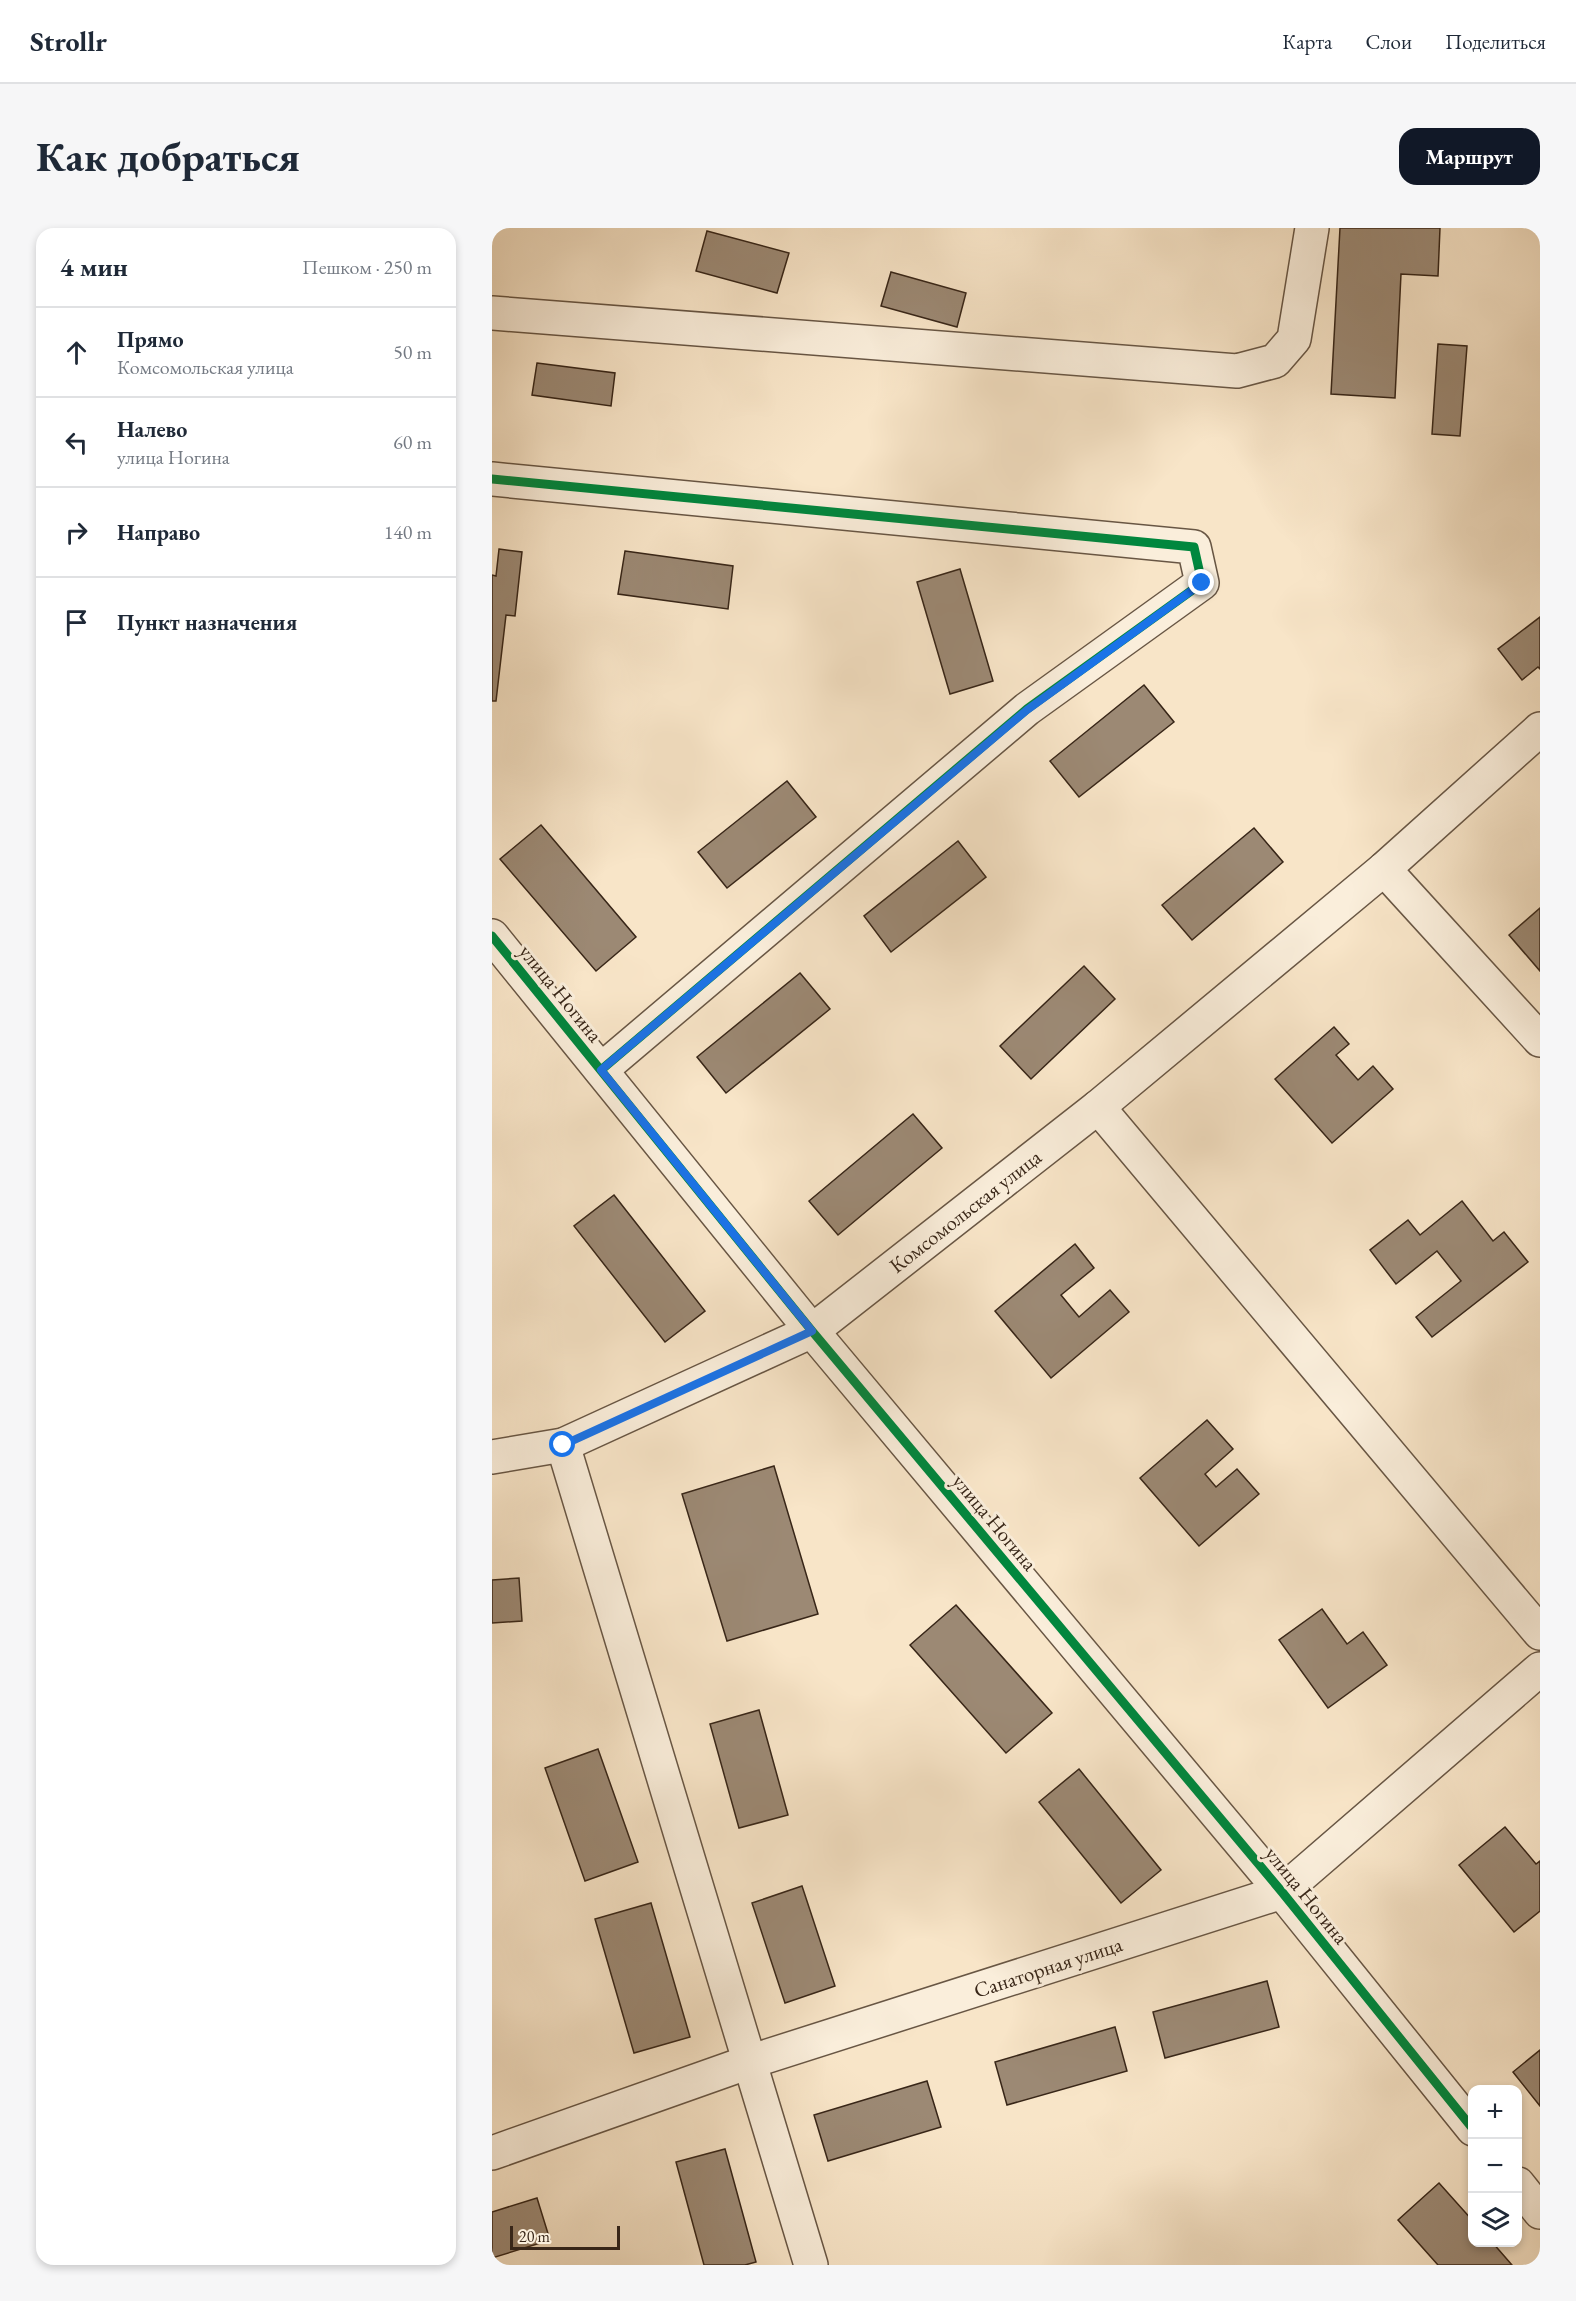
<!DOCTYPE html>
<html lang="ru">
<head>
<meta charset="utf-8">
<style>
	:root { --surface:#fff; --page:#f6f6f7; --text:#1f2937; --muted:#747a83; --line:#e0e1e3; --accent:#111827 }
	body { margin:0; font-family:"EB Garamond",serif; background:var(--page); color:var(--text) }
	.controls { position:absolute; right:18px; bottom:18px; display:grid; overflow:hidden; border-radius:12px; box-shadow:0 3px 9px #0003 }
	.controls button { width:54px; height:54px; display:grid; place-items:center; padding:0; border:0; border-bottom:2px solid var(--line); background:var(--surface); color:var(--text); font:30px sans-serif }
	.scale { position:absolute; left:18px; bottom:15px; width:110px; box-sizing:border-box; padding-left:6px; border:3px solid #382618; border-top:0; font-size:16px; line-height:21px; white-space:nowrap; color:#382618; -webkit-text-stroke:4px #faeedb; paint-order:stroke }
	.stop { position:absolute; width:18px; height:18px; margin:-14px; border:4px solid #1a73e8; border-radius:50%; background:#fff }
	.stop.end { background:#1a73e8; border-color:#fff; box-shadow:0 2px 6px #0008 }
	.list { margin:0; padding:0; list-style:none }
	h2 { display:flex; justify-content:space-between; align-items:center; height:78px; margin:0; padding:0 24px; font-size:26px }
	h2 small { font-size:20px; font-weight:400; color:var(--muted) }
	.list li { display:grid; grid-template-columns:39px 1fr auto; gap:18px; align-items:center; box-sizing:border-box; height:90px; padding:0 24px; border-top:2px solid var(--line) }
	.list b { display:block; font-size:22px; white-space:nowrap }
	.list p { margin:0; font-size:20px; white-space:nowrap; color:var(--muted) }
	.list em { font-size:20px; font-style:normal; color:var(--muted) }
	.icon { flex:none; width:33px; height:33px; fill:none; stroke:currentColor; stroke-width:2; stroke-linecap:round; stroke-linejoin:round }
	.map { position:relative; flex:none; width:1048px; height:2037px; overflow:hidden; border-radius:18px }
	header { display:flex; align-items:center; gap:36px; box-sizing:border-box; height:84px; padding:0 30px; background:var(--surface); border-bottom:2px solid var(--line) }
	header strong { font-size:28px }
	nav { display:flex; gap:33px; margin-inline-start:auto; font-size:21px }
	.intro { display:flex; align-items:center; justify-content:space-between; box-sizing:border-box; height:144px; padding:0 36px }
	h1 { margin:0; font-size:42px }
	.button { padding:15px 27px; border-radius:18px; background:var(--accent); color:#fff; font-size:21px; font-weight:700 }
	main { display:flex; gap:36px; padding:0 36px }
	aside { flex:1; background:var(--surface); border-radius:18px; box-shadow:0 3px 9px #0003 }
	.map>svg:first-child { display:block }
	.building { fill:#9c8974; stroke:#382618; stroke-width:1.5 }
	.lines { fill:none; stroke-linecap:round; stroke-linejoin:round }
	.minor-casing { stroke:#685644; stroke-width:36 }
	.minor { stroke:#faeedb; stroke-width:33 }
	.cycleway-casing { stroke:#faeedb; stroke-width:13 }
	.cycleway { stroke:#00873e; stroke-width:9 }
	.route { stroke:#1a73e8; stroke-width:8 }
	.labels { text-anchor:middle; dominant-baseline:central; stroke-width:6; stroke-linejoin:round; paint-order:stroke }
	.street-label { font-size:21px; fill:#382618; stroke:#faeedb }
</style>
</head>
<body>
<header>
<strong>Strollr</strong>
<nav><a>Карта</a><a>Слои</a><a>Поделиться</a></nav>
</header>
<div class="intro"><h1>Как добраться</h1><a class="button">Маршрут</a></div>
<main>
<aside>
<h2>4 мин<small>Пешком · 250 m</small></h2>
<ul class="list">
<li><svg class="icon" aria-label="ahead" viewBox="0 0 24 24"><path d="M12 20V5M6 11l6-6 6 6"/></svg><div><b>Прямо</b><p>Комсомольская улица</p></div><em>50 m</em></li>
<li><svg class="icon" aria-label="left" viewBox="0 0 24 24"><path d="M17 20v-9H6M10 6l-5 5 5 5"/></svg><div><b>Налево</b><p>улица Ногина</p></div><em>60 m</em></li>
<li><svg class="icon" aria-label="right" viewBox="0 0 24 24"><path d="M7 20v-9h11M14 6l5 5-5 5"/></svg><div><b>Направо</b></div><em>140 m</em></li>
<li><svg class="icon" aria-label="arrive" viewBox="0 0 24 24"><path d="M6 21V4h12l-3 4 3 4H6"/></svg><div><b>Пункт назначения</b></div></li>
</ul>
</aside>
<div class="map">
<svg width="1048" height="2037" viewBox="0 0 1048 2037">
	<rect width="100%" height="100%" fill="#f8e5c8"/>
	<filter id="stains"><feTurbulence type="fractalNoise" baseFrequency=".00333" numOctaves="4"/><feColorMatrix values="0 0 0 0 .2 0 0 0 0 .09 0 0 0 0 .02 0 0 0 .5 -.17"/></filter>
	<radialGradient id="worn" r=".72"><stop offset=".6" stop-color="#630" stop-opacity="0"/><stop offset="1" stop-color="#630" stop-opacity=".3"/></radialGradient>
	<g class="building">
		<path d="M848 0H948L946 48 909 46 903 170 839 166Z"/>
		<path d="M215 3 297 25 285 65 204 43Z"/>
		<path d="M399 44 474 65 465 99 389 78Z"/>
		<path d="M946 116 975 118 968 208 940 206Z"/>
		<path d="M45 135 123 145 119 178 40 167Z"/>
		<path d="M7 321 30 324 23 388 14 387 4 473H0V347L4 348Z"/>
		<path d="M133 323 241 338 236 381 126 366Z"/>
		<path d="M468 341 501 453 458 466 425 354Z"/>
		<path d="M1048 389V441L1046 439 1030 452 1006 421Z"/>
		<path d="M652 457 682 494 587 569 558 533Z"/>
		<path d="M295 553 324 589 235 660 206 624Z"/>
		<path d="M49 597 144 709 104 743 8 631Z"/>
		<path d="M762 600 791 634 700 712 670 677Z"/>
		<path d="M466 613 494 649 399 724 372 688Z"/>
		<path d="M1048 680V743L1017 707Z"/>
		<path d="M592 738 623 771 539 851 508 818Z"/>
		<path d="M308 745 338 781 234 865 205 829Z"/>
		<path d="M842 799 857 816 844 827 866 852 881 838 901 861 840 915 783 851Z"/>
		<path d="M421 886 450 920 346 1007 317 973Z"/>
		<path d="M122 967 213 1083 173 1114 82 998Z"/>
		<path d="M970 973 1001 1013 1012 1004 1036 1034 940 1109 924 1089 969 1053 945 1023 904 1056 878 1022 916 992 928 1007Z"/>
		<path d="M583 1016 602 1040 569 1067 587 1089 618 1062 637 1084 559 1150 503 1083Z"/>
		<path d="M715 1192 741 1221 713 1246 724 1259 745 1241 767 1266 707 1318 648 1250Z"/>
		<path d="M282 1238 326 1386 235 1413 190 1266Z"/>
		<path d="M27 1350 30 1393 0 1395V1352Z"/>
		<path d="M464 1377 560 1485 514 1525 418 1417Z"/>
		<path d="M830 1381 855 1416 871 1404 895 1437 836 1480 787 1412Z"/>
		<path d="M267 1482 296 1587 247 1600 218 1496Z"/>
		<path d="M106 1521 146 1634 93 1653 53 1540Z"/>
		<path d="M587 1541 669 1642 629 1675 547 1574Z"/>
		<path d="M1013 1599 1044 1636 1048 1633V1683L1022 1704 967 1637Z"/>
		<path d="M310 1658 343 1758 293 1775 260 1675Z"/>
		<path d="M159 1675 198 1809 142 1825 103 1691Z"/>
		<path d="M775 1753 787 1799 673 1830 661 1784Z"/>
		<path d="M623 1799 635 1843 515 1877 503 1834Z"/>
		<path d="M1048 1822V1878L1021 1844Z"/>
		<path d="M435 1853 449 1899 336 1933 322 1887Z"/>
		<path d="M233 1921 264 2034 253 2037H212L184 1934Z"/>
		<path d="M947 1955 981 1993V2014H1000L1020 2037H946L906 1992Z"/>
		<path d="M45 1970 58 2012 0 2030V1984Z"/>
	</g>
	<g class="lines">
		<g class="minor-casing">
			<g id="minor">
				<path d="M0 85 745 143 783 133 802 111 820 0"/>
				<path d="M0 251 702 319 710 355 535 481 109 842"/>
				<path d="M892 641 1048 812"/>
				<path d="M0 708 320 1103 790 1664 981 1901"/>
				<path d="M606 879 1048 1405"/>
				<path d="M71 1217 319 2037"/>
				<path d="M0 1229 71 1217 320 1103 606 879 892 641 1048 501"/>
				<path d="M0 1925 257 1834 790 1664 1048 1441"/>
				<path d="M1026 1956 1048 1984"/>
			</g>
		</g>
		<use href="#minor" class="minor"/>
		<g class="cycleway-casing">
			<g id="cycleway">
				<path d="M0 251 702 319 710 355 535 481 109 842"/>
				<path d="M0 708 320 1103 790 1664 981 1901"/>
			</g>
		</g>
		<use href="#cycleway" class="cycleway"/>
	</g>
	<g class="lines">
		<path class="route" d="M71 1217 320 1103 109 842 535 482 710 355"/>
	</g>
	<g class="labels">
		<g class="street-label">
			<text transform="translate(69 765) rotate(51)">улица Ногина</text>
			<text transform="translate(473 983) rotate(-38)">Комсомольская улица</text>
			<text transform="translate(503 1294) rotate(50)">улица Ногина</text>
			<text transform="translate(815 1667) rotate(51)">улица Ногина</text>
			<text transform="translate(556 1739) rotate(-18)">Санаторная улица</text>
		</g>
	</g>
	<rect width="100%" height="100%" filter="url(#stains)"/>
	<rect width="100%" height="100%" fill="url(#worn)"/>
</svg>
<div class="controls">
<button>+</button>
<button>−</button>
<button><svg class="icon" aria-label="layers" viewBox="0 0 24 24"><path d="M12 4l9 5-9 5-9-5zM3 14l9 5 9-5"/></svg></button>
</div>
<div class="scale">20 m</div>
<div class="stop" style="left:71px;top:1217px"></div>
<div class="stop end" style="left:710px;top:355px"></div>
</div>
</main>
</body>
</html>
